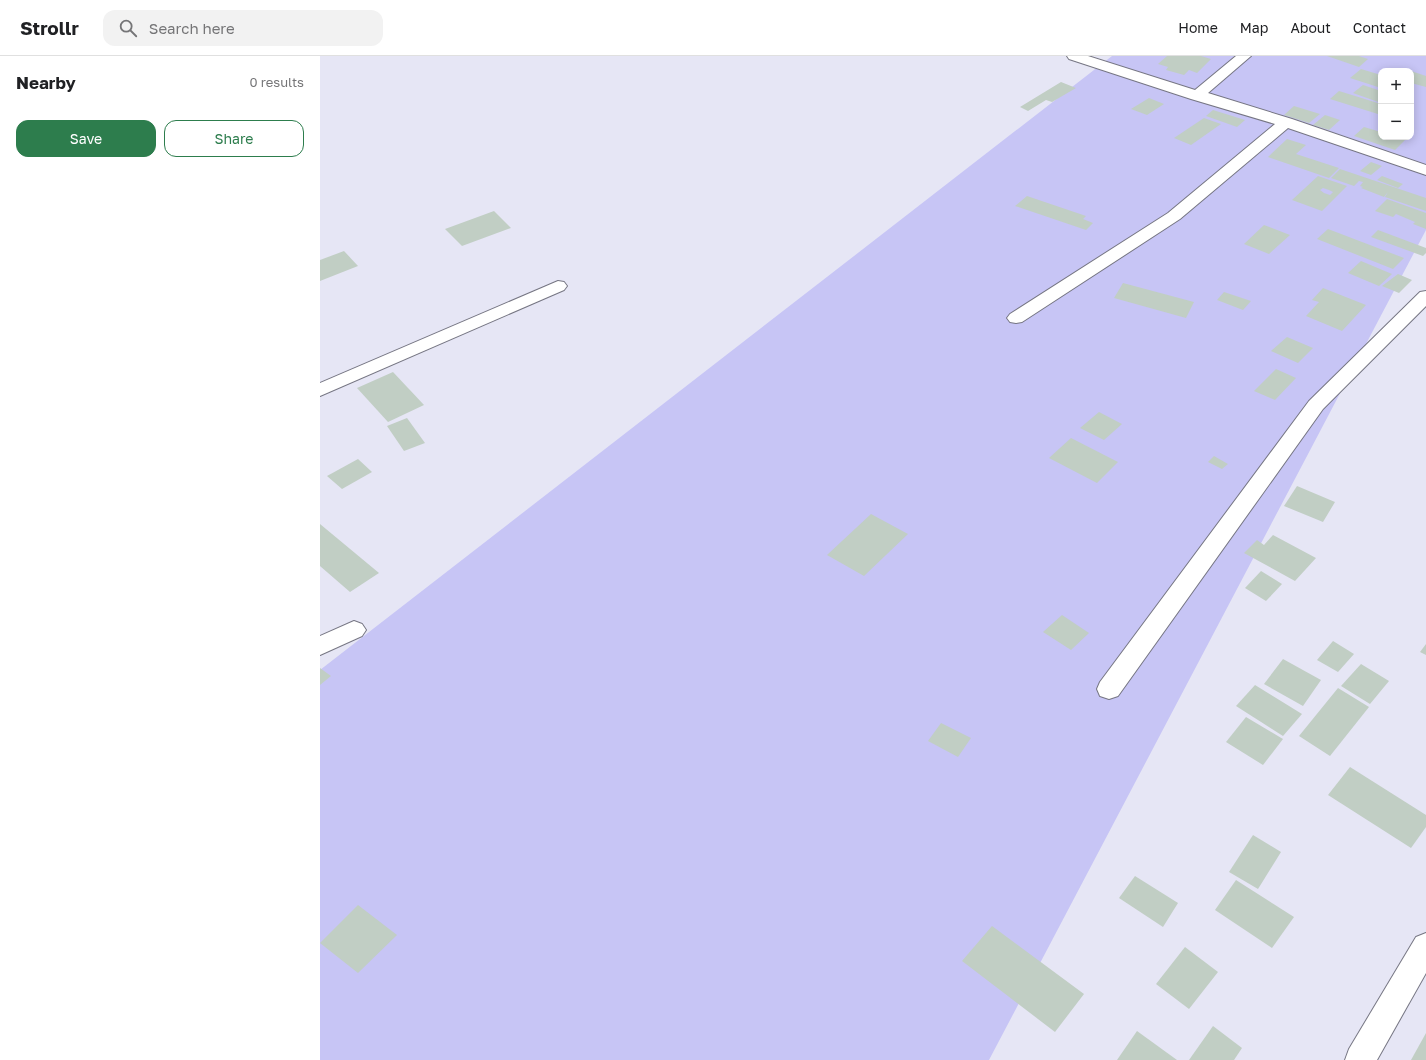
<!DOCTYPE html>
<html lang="en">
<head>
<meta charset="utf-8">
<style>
	:root { --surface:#fff; --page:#f2f2f2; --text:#202124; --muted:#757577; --line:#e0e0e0; --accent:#2d7d4d }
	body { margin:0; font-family:"Golos Text",sans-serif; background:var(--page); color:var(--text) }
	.controls { position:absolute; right:12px; top:12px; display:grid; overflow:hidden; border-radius:8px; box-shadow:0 2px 10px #0003 }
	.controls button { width:36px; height:36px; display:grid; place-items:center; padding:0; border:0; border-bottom:1px solid var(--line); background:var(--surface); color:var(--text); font:20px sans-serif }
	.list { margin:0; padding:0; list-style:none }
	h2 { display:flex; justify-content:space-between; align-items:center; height:52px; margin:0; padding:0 16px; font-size:17px }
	h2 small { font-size:13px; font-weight:400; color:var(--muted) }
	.actions { display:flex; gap:8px; padding:12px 16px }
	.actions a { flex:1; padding:9px 0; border:1px solid var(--accent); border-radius:12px; text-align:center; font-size:14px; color:var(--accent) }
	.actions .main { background:var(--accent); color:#fff }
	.icon { flex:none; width:22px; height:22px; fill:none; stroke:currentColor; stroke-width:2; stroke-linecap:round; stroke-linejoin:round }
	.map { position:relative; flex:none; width:1106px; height:1004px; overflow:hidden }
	header { display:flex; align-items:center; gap:24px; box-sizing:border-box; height:56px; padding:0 20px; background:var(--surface); border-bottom:1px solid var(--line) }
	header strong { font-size:19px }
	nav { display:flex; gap:22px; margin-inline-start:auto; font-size:14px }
	.search { width:280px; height:36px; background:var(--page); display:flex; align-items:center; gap:10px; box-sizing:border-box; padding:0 14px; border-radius:12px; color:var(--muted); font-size:15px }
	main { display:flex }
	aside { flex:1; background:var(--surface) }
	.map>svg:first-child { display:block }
	.green { fill:#c7c5f5; fill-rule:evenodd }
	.building { fill:#c1cec4; fill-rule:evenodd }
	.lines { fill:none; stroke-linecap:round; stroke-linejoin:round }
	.minor-casing { stroke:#767683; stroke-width:2 }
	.minor { fill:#fff; fill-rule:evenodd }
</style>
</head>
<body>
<header>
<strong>Strollr</strong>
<div class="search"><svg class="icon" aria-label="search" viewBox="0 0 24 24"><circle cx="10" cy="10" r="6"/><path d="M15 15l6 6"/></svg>Search here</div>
<nav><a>Home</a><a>Map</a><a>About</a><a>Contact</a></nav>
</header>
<main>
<aside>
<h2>Nearby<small>0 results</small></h2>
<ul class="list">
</ul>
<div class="actions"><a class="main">Save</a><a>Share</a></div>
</aside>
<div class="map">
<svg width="1106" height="1004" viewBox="0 0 1106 1004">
	<rect width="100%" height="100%" fill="#e6e6f5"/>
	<path class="green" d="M792 0H1106V174L669 1004H0V614ZM1061 15H1091V81H1061Z"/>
	<g class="building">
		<path d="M847 0H881L891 3 877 17 869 14 864 19 846 14 848 11 838 8Z"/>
		<path d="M1007 0H1039L1048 3 1039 11Z"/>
		<path d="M1041 13 1061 19V32L1030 22Z"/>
		<path d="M1091 15 1106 20V31L1091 27Z"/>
		<path d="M741 26 756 32 732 46 726 44 708 55 700 51Z"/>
		<path d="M1043 29 1061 35V47L1033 37Z"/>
		<path d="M1019 35 1061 48V59L1010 43Z"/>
		<path d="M829 42 844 48 827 59 811 53Z"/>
		<path d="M974 50 1000 58 989 67 964 59Z"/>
		<path d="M893 54 925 64 917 71 886 60Z"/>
		<path d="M1005 59 1020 64 1009 74 993 69Z"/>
		<path d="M884 62 901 68 871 89 854 82Z"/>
		<path d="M1044 71 1061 76V81H1076L1085 84 1075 94 1034 80Z"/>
		<path d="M967 83 986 89 976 98 1019 112 1009 122 948 101Z"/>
		<path d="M1051 106 1062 110 1051 119 1040 115Z"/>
		<path d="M1020 113 1106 142V155L1065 141 1068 136 1064 141 1041 132 1043 131 1040 130 1043 126 1039 125 1034 130 1011 122Z"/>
		<path d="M998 120 1027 130 1002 155 972 144ZM1003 132 1009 134 1013 136 1010 139 1004 137 1000 134Z"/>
		<path d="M1062 120 1083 128 1078 132 1057 124Z"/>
		<path d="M707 140 766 160 763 163 773 167 766 174 695 150Z"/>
		<path d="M1067 143 1106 157V173L1093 168 1095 166 1076 158 1073 161 1055 155Z"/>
		<path d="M174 155 191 172 142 190 125 173Z"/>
		<path d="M944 169 970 179 949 198 924 188Z"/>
		<path d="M1008 173 1084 202 1073 213 997 183Z"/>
		<path d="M1058 174 1106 192V197L1103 200 1051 181Z"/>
		<path d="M24 195 38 210 0 225V204Z"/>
		<path d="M1041 205 1072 218 1059 230 1028 217Z"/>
		<path d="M1078 218 1092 224 1079 237 1062 230Z"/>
		<path d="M803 227 874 246 866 262 794 242Z"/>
		<path d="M1003 232 1046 249 1022 275 986 260 999 246 992 244Z"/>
		<path d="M904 236 931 245 923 254 897 244Z"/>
		<path d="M967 281 993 292 978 307 951 295Z"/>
		<path d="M956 313 976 322 955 344 934 335Z"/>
		<path d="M73 316 104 349 68 366 37 332Z"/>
		<path d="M779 356 802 368 784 384 760 372Z"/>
		<path d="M87 362 105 387 84 395 67 370Z"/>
		<path d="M751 382 798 406 777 427 729 402Z"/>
		<path d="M894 400 908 408 902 413 888 406Z"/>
		<path d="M38 403 52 416 22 433 7 420Z"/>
		<path d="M977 430 1015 446 1003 466 964 450Z"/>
		<path d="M551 458 588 478 544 520 507 499Z"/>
		<path d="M0 468 59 517 30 536 0 510Z"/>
		<path d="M953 479 996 502 975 525 924 497 937 484 944 489Z"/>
		<path d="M941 515 962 528 946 545 925 532Z"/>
		<path d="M742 559 769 577 751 594 723 576Z"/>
		<path d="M1013 585 1034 598 1018 616 997 604Z"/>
		<path d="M1106 588V599L1100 596Z"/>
		<path d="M963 603 1001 624 983 650 944 628Z"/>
		<path d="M1041 608 1069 625 1050 648 1021 630Z"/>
		<path d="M0 612 11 620 0 629Z"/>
		<path d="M935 629 982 658 963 680 916 650Z"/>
		<path d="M1018 632 1049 651 1010 700 979 680Z"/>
		<path d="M926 661 963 683 943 709 906 686Z"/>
		<path d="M621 667 651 682 638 701 608 685Z"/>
		<path d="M1030 711 1106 759V771L1091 792 1008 739Z"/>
		<path d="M933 779 961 796 938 833 909 816Z"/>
		<path d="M815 820 858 847 843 871 799 842Z"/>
		<path d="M916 824 974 861 952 892 895 854Z"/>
		<path d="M38 849 77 879 38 917 0 887Z"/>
		<path d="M672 870 764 938 735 976 642 905Z"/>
		<path d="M865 891 898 916 869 953 836 928Z"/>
		<path d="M893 970 922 992 914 1004H869Z"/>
		<path d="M817 975 857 1004H797Z"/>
		<path d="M1106 977V1004H1091Z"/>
	</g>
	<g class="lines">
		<g class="minor-casing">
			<g id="minor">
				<path d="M747 0H768L875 34 916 0H931L888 37 972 63 1106 109V119L968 72 860 163 702 266 696 267 690 266 687 262 690 258 848 157 955 68 871 43 749 3Z"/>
				<path d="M238 225 244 226 247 230 244 234 0 340V327Z"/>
				<path d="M1106 235V250L1003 353 798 640 789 643 780 640 777 633 780 626 989 345 1100 236Z"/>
				<path d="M34 565 42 568 46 574 42 580 0 599V580Z"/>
				<path d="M1106 877V917L1057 1004H1025L1029 993 1096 881Z"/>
			</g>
		</g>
		<use href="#minor" class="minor"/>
	</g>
</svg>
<div class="controls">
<button>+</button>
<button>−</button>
</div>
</div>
</main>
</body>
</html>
